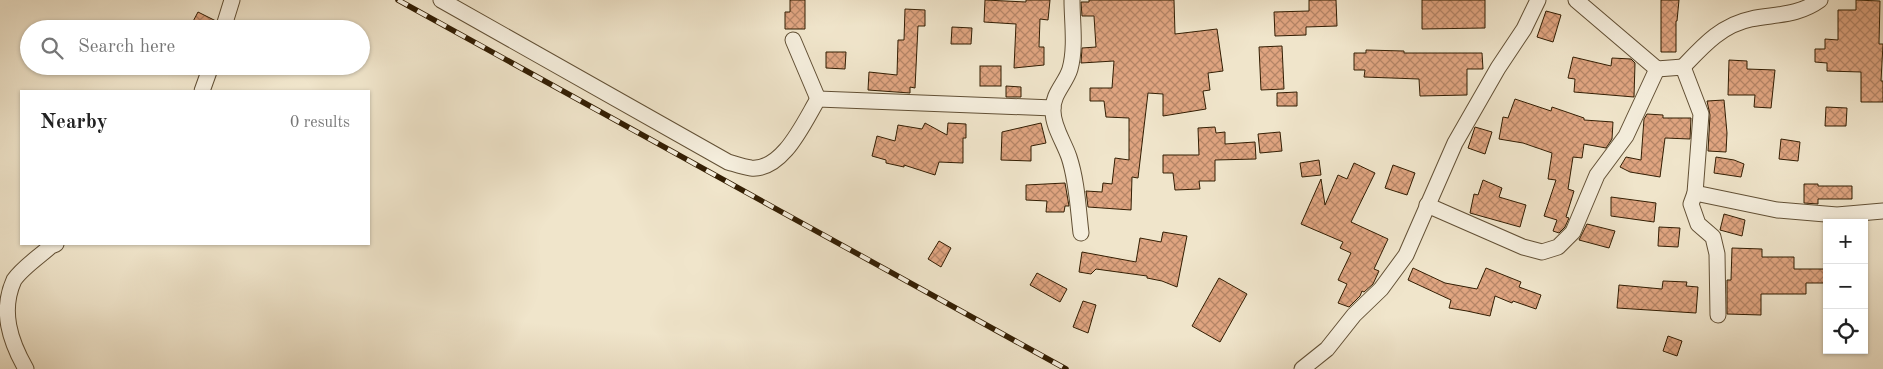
<!DOCTYPE html>
<html lang="en">
<head>
<meta charset="utf-8">
<style>
	:root { --surface:#fff; --page:#f6f6f6; --text:#222; --muted:#767676; --line:#e0e0e0 }
	body { margin:0; font-family:"Old Standard TT",serif; background:var(--page); color:var(--text) }
	.controls { position:absolute; right:15px; bottom:15px; display:grid; overflow:hidden; border-radius:0px; box-shadow:0 1px 4px #0004 }
	.controls button { width:45px; height:45px; display:grid; place-items:center; padding:0; border:0; border-bottom:1px solid var(--line); background:var(--surface); color:var(--text); font:25px sans-serif }
	.list { margin:0; padding:0; list-style:none }
	h2 { display:flex; justify-content:space-between; align-items:center; height:65px; margin:0; padding:0 20px; font-size:21px }
	h2 small { font-size:16px; font-weight:400; color:var(--muted) }
	.icon { flex:none; width:28px; height:28px; fill:none; stroke:currentColor; stroke-width:2; stroke-linecap:round; stroke-linejoin:round }
	.map { position:relative; flex:none; width:1883px; height:369px; overflow:hidden }
	.search { position:absolute; background:var(--surface); box-shadow:0 1px 4px #0004; left:20px; top:20px; width:350px; height:55px; display:flex; align-items:center; gap:12px; box-sizing:border-box; padding:0 18px; border-radius:28px; color:var(--muted); font-size:19px }
	.panel { position:absolute; background:var(--surface); box-shadow:0 1px 4px #0004; left:20px; top:90px; width:350px; height:155px; border-radius:0px }
	.map>svg:first-child { display:block }
	.building { fill:url(#building-cross-hatch); stroke:#331e03 }
	.lines { fill:none; stroke-linecap:round; stroke-linejoin:round }
	.minor-casing { stroke:#625035; stroke-width:17 }
	.minor { stroke:#f5eedd; stroke-width:15 }
	.rail-casing { stroke:#331e03; stroke-width:5.5 }
	.rail { stroke:#f5eedd; stroke-width:4; stroke-dasharray:11; stroke-linecap:butt }
</style>
</head>
<body>
<div class="map">
<svg width="1883" height="369" viewBox="0 0 1883 369">
	<defs>
		<pattern id="building-cross-hatch" width="8" height="8" patternUnits="userSpaceOnUse" patternTransform="scale(1.25)"><rect width="8" height="8" fill="#dfa480"/><path d="M0 0l8 8M0 8l8-8" fill="none" stroke="#b58567"/></pattern>
	</defs>
	<rect width="100%" height="100%" fill="#f0e5cb"/>
	<filter id="stains"><feTurbulence type="fractalNoise" baseFrequency=".004" numOctaves="4"/><feColorMatrix values="0 0 0 0 .2 0 0 0 0 .09 0 0 0 0 .02 0 0 0 .5 -.17"/></filter>
	<radialGradient id="worn" r=".72"><stop offset=".6" stop-color="#630" stop-opacity="0"/><stop offset="1" stop-color="#630" stop-opacity=".3"/></radialGradient>
	<g class="building">
		<path d="M790 0H805V29H785V12H790Z"/>
		<path d="M985 0 1026 2V0H1050L1048 20 1040 19 1039 47H1044V65L1014 68 1016 24 984 22Z"/>
		<path d="M1089 0H1174L1175 34 1217 29 1223 71 1208 73 1210 90 1203 91 1206 109 1163 116V94L1148 93 1138 178 1132 177 1131 210 1088 207 1086 191 1102 192 1103 183 1112 184 1115 158 1129 160V118L1106 117 1104 101H1090V88H1112L1114 61 1081 63 1082 48 1096 47 1094 16H1082L1081 2H1089Z"/>
		<path d="M1309 0H1336L1337 26 1306 27V35L1275 36 1274 12 1309 11Z"/>
		<path d="M1422 0H1485V28L1422 29Z"/>
		<path d="M1661 0H1679L1677 21H1676V52H1661Z"/>
		<path d="M1856 0 1880 1 1879 44H1883L1881 81H1883V102H1861V72L1827 71V63L1815 62V49H1825V39L1838 40V10H1856Z"/>
		<path d="M905 9 925 10V26H918L915 88 910 87V93L868 90 869 72 897 75 898 40H904Z"/>
		<path d="M1546 11 1561 15 1553 42 1537 37Z"/>
		<path d="M198 12 216 21 214 29H189Z"/>
		<path d="M952 27 972 28 971 44H951Z"/>
		<path d="M1282 46 1284 89 1261 90 1259 47Z"/>
		<path d="M1366 50 1404 51V53H1482L1483 69H1467V95L1420 96 1419 79 1364 77 1365 70H1354V53H1366Z"/>
		<path d="M826 52H846L845 69 826 68Z"/>
		<path d="M1573 57 1611 66 1612 58 1631 59 1635 63 1634 97 1574 92 1575 79 1568 78Z"/>
		<path d="M1729 60 1747 61V69L1775 70 1771 108 1754 107 1755 95H1728Z"/>
		<rect x="980" y="66" width="21" height="20"/>
		<path d="M1006 86 1021 87V97H1006Z"/>
		<path d="M1297 92V106H1277V93Z"/>
		<path d="M1515 99 1551 111 1552 107 1584 118V120L1613 122 1612 139 1606 148 1584 144 1582 158 1573 157 1568 189 1574 191 1566 217 1569 218 1565 227 1559 233 1553 231 1557 220 1544 216 1556 180 1548 179 1552 153 1523 143 1499 139 1503 117 1508 118Z"/>
		<path d="M1724 100 1727 133 1726 152 1708 151 1710 115 1707 101Z"/>
		<path d="M1826 107 1847 108 1846 126H1825Z"/>
		<path d="M1647 114 1663 115V118H1691L1690 139 1665 138 1660 177 1630 172 1620 167 1626 157 1641 160 1644 119Z"/>
		<path d="M925 123 947 135 948 123 966 124V138H963V163L939 162 935 175 904 165V167L886 163V160L872 156 877 136 895 141 898 125 922 129Z"/>
		<path d="M1041 123 1046 143 1031 146V161L1001 160 1002 132Z"/>
		<path d="M1215 127 1216 133 1225 132V144L1255 142 1256 159 1215 160V181H1199L1200 189 1175 190 1173 173H1163V155H1199L1198 128Z"/>
		<path d="M1475 127 1492 132 1485 154 1468 148Z"/>
		<path d="M1280 132 1282 151 1260 153 1258 134Z"/>
		<path d="M1781 139 1800 142 1798 161 1779 159Z"/>
		<path d="M1716 157 1734 160 1744 164 1741 177 1714 173Z"/>
		<path d="M1319 160 1321 175 1302 177 1300 163Z"/>
		<path d="M1354 163 1375 173 1351 222 1388 239 1374 269 1379 271 1373 284 1364 292 1362 291 1360 296 1349 307 1338 303 1347 284 1338 280 1351 253 1340 248 1343 242 1301 224 1321 179 1325 205 1338 175 1347 179Z"/>
		<path d="M1393 165 1415 173 1407 195 1385 188Z"/>
		<path d="M1483 180 1502 188 1499 197 1526 205 1520 227 1470 213 1474 194 1478 195Z"/>
		<path d="M1065 183 1069 206H1065L1064 212H1046L1047 201 1026 200V185Z"/>
		<path d="M1804 184H1818V186H1852V199H1818V204L1804 203Z"/>
		<path d="M1611 197 1656 203 1654 222 1611 216Z"/>
		<path d="M1724 214 1745 220 1742 236 1720 230Z"/>
		<path d="M1587 224 1615 231 1609 248 1579 240Z"/>
		<path d="M1659 227 1680 228 1678 247 1658 246Z"/>
		<path d="M1163 232 1187 236 1177 287 1162 281 1147 278V276L1096 269 1091 274 1079 272 1082 252 1136 262 1140 238 1161 242Z"/>
		<path d="M939 241 951 248 941 267 928 259Z"/>
		<path d="M1732 248 1762 249V257H1794V269H1827V283H1806V294H1761V315L1727 314V280H1731Z"/>
		<path d="M1413 268 1445 283 1477 289 1486 268 1521 282 1519 287 1541 295 1536 309 1513 301 1512 303 1495 296 1490 316 1467 311 1449 308 1451 300 1408 280Z"/>
		<path d="M1037 273 1067 289 1060 302 1030 285Z"/>
		<path d="M1219 278 1247 294 1220 342 1192 326Z"/>
		<path d="M1663 281 1687 282 1686 286 1698 287 1696 313 1617 308 1619 285 1662 289Z"/>
		<path d="M1083 301 1096 305 1088 333 1073 327Z"/>
		<path d="M1668 336 1682 341 1677 356 1663 351Z"/>
	</g>
	<g class="lines">
		<g class="minor-casing">
			<g id="minor">
				<path d="M441 0 728 162C735 164 743 167 751 168 783 171 804 122 818 99L1053 108"/>
				<path d="M1072 0C1072 22 1076 47 1070 69 1066 83 1052 94 1053 111 1053 127 1064 142 1069 157 1077 181 1078 208 1081 233"/>
				<path d="M1576 0 1657 69 1683 67 1701 114 1695 193 1691 204 1698 224 1713 237 1717 254 1718 315"/>
				<path d="M223 29 232 0"/>
				<path d="M793 40 818 99"/>
				<path d="M1683 67C1702 47 1721 25 1751 19 1776 14 1798 16 1820 0"/>
				<path d="M202 91 211 66"/>
				<path d="M1695 193 1777 210 1837 215 1883 211"/>
				<path d="M1427 205 1523 247 1542 252 1558 247 1573 232 1597 175 1626 136 1657 69"/>
				<path d="M26 369C10 341 0 311 14 280 22 268 40 256 51 246L56 244"/>
				<path d="M1302 369 1327 349 1354 315 1381 289 1406 255 1455 143 1498 68 1524 29 1538 0"/>
			</g>
		</g>
		<use href="#minor" class="minor"/>
		<g class="rail-casing">
			<path id="rail" d="M398 0 1066 369"/>
		</g>
		<use href="#rail" class="rail"/>
	</g>
	<rect width="100%" height="100%" filter="url(#stains)"/>
	<rect width="100%" height="100%" fill="url(#worn)"/>
</svg>
<div class="controls">
<button>+</button>
<button>−</button>
<button><svg class="icon" aria-label="locate" viewBox="0 0 24 24"><circle cx="12" cy="12" r="6"/><path d="M12 2v4M12 18v4M2 12h4M18 12h4"/></svg></button>
</div>
<div class="search"><svg class="icon" aria-label="search" viewBox="0 0 24 24"><circle cx="10" cy="10" r="6"/><path d="M15 15l6 6"/></svg>Search here</div>
<section class="panel">
<h2>Nearby<small>0 results</small></h2>
<ul class="list">
</ul>
</section>
</div>
</body>
</html>
